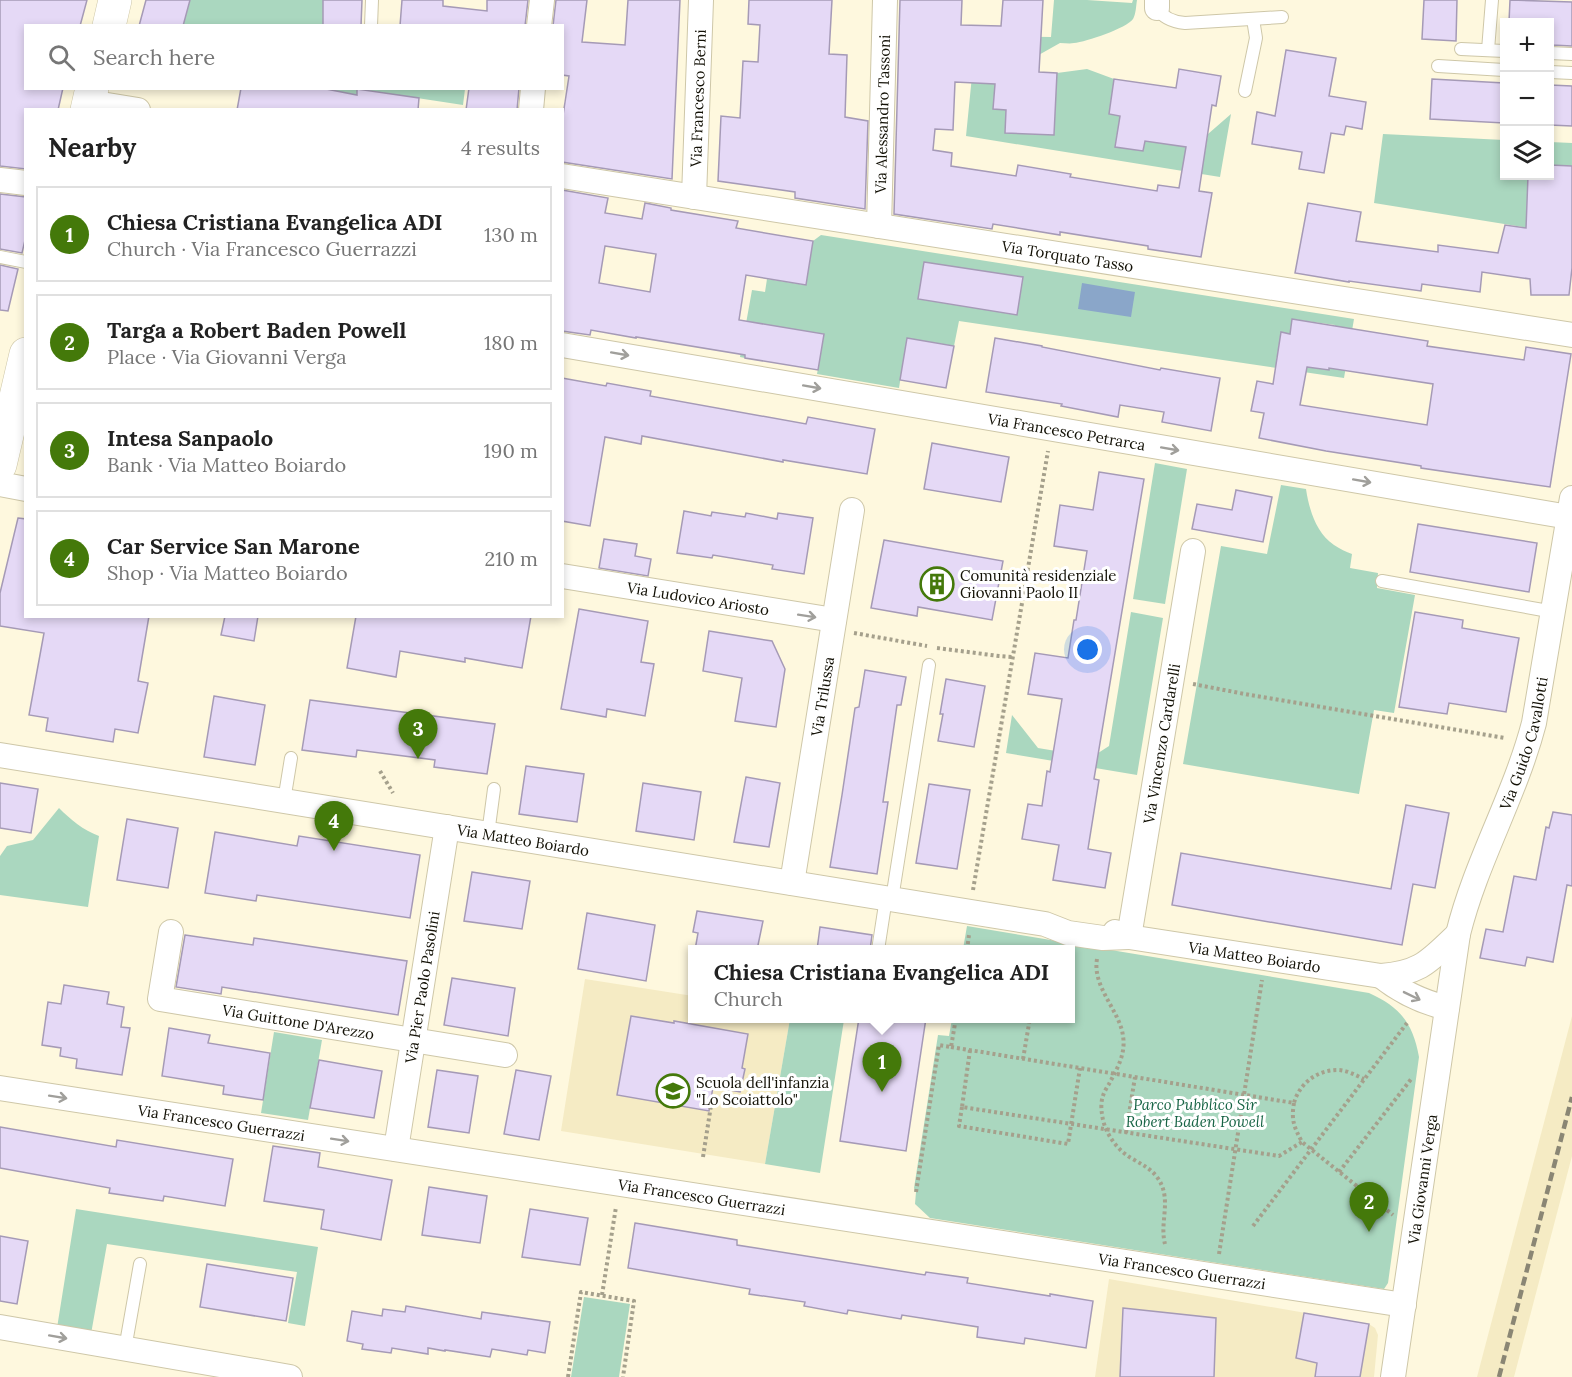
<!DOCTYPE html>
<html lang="en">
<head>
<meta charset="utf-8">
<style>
	:root { --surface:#fff; --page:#f2f2f2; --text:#222; --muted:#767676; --line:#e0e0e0; --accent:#44790a }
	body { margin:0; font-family:Lora,serif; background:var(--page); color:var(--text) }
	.controls { position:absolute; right:18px; top:18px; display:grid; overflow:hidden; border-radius:0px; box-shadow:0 3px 9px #0003 }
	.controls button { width:54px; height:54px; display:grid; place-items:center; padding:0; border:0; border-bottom:2px solid var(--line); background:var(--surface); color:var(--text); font:30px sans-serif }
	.you { position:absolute; left:1088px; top:650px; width:21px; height:21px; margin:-15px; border:4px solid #fff; border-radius:50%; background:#1a73e8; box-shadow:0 0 0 9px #1a73e833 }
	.badge { display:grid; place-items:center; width:39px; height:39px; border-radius:50%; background:var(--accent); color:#fff; font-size:20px; font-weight:700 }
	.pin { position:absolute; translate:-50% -50px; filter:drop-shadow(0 2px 3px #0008) }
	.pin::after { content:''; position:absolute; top:32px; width:21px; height:18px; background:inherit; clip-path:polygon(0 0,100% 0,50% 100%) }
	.popup { position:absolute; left:688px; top:945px; width:387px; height:78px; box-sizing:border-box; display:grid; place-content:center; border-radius:0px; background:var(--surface); filter:drop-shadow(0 2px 4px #0005); font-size:20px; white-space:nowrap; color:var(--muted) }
	.popup b { font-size:22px; color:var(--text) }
	.popup::after { content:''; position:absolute; left:50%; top:100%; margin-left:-12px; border:12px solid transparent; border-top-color:var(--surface) }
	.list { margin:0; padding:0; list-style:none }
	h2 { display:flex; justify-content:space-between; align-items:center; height:78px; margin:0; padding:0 24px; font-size:26px }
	h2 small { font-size:20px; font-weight:400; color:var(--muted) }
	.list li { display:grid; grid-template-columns:39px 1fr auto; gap:18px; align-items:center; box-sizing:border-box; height:96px; margin:0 12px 12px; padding:0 12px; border:2px solid var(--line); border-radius:0px }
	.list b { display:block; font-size:22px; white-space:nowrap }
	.list p { margin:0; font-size:20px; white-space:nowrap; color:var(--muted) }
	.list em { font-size:20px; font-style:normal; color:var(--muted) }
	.icon { flex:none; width:33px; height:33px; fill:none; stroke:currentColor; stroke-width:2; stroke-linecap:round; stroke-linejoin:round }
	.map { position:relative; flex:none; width:1572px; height:1377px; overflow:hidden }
	.search { position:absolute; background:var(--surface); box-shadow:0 3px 9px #0003; left:24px; top:24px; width:540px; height:66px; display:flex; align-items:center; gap:15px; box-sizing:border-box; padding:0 21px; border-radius:0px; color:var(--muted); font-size:22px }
	.panel { position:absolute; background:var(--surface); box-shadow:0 3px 9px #0003; left:24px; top:108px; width:540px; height:510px; border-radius:0px }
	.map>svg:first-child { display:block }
	.built { fill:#f5ebc4 }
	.green { fill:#aad7bf; fill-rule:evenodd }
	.water { fill:#8aa6c9 }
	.building { fill:#e5d9f6; stroke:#a59ab6; stroke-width:1.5; fill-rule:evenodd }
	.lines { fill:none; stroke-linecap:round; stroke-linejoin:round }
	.service-casing { stroke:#cec7a8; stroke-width:14 }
	.minor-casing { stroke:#cec7a8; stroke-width:26 }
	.secondary-casing { stroke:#cec7a8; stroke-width:34 }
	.path { stroke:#a5a08c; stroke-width:4; stroke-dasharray:3 3; stroke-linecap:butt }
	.service { stroke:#fff; stroke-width:12 }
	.minor { stroke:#fff; stroke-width:24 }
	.secondary { stroke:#fff; stroke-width:33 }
	.rail { stroke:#8a8674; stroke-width:4.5; stroke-dasharray:9 4.5; stroke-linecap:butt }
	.oneway { stroke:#a09f9b }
	.labels { text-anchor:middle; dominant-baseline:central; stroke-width:6; stroke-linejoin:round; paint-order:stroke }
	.street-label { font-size:15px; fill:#121005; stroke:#fff }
	.poi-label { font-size:15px; fill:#121005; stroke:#fff; text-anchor:start }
	.park-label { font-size:15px; font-style:italic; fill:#176445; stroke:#fff }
</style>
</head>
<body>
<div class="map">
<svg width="1572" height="1377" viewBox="0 0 1572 1377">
	<rect width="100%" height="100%" fill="#fef8de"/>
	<g class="built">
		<path d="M585 979 693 996V1018L790 1019 765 1164 561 1131Z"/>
		<path d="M1572 1016V1156L1514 1377H1477Z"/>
		<path d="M1109 1279 1369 1324 1375 1328 1378 1335 1374 1377H1095Z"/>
	</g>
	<g class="green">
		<path d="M190 0H323V25L183 26Z"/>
		<path d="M1054 0H1087L1132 3 1133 0H1137C1136 6 1136 14 1133 19 1127 28 1086 42 1074 43 1070 44 1065 43 1060 43L989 83 995 84 993 109 1006 110 1005 133 1054 135 1057 73 1087 69 1114 79 1109 113 1120 116 1115 147 1143 151 1145 141 1186 147 1203 163 1208 134 1231 114 1220 177 966 136 976 36 1051 37Z"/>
		<path d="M321 89H465L463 105 358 89 354 110 345 109 347 93Z"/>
		<path d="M1383 134 1504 140V176H1535V177H1528L1527 213 1572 235 1374 203Z"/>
		<path d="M1550 142 1572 143V166L1550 165Z"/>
		<path d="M821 235 1354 319 1344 378 959 321 954 346 907 338 899 388 817 374 824 334 750 326 745 358 740 357 752 290 765 292 767 279 806 285 813 241ZM924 262 1017 314 918 299ZM1292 319 1335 325 1328 369 1276 362 1281 333 1290 334Z"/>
		<path d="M1155 463 1187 469 1165 604 1133 599Z"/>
		<path d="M1281 485 1306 489C1309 509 1316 533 1334 545 1340 549 1346 552 1352 554L1350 568 1378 573 1377 588 1415 595 1394 713 1374 710 1359 794 1183 764 1221 546 1267 554Z"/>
		<path d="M1131 612 1163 618 1137 775 1006 753 1012 715 1038 748 1092 757 1109 746Z"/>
		<path d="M59 808C71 820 83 830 99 836L88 907 0 895V856L7 846 33 840Z"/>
		<path d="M967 926 1369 993C1400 1007 1413 1023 1419 1057L1388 1283 1384 1289 930 1218 915 1204 916 1192 914 1188 938 1035 949 1036 952 1019 1071 1018V950L963 949Z"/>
		<path d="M834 1018 844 1020 820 1173 765 1164 790 1019Z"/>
		<path d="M274 1032 322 1040 308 1120 261 1113Z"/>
		<path d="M76 1209 318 1247 305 1326 288 1323 297 1272 107 1244 91 1334 57 1328Z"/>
		<path d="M584 1297 630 1304 619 1377H571Z"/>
	</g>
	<path class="water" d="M1082 283 1135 292 1131 317 1078 309Z"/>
	<g class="building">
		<path d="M0 0H87L80 26H26V88H63L58 110H26V169L0 166Z"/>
		<path d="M146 0H190L183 26H139Z"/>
		<path d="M323 0H362L361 26H323Z"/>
		<path d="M402 0H443V6L487 11V0H528L525 26H400Z"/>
		<path d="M556 0H587L582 42 625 45 628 0H680L672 179 562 162V122L569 76 562 75V26H553Z"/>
		<path d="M749 0H832L829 54 847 55 845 117 868 121 865 209 795 198V192L718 181 721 116 740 118 743 61 758 62 760 25 748 24Z"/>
		<path d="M900 0H962L961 25 1001 26 1003 0H1043L1039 72 1057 73 1054 135 1005 133 1006 110 993 109 995 84 955 82 953 130 935 129 933 150 952 153 951 166 1016 176 1018 165 1071 174 1070 177 1157 191 1158 185 1179 188 1186 147 1145 141 1143 151 1115 147 1120 116 1109 114 1114 79 1176 88 1179 69 1221 76 1216 106 1212 105 1199 191 1212 193 1201 257 1148 249V246L1060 232V235L993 224 992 229 894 214Z"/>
		<path d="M1424 0H1457L1456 41 1422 39Z"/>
		<path d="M1510 0 1572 2V46L1552 45V41H1550V22H1509Z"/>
		<path d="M1286 50 1336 58 1329 96 1366 102 1362 129 1346 126 1344 135 1331 133 1324 173 1299 169 1302 152 1252 144 1257 112 1275 116Z"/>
		<path d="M1432 79 1504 83V123L1430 119Z"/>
		<path d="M1550 85 1572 86V126L1550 125Z"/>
		<path d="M241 88H321L357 95V89L419 98 418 110H237Z"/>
		<path d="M469 88H519L517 110H466Z"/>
		<path d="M1550 165 1572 166V268L1569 295H1531L1530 279 1482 272 1480 292 1422 284 1421 291 1349 281V282L1295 273 1308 203 1361 212 1356 241 1438 252V245L1498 253 1505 225 1526 228 1528 176H1550Z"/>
		<path d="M562 190 608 198 605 213 642 219 645 203 671 208V210L738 221 736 228 813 241 806 285 746 275 739 320 824 334 818 370 745 358V355L636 337V338L591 330 590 335 562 331ZM605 246 656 254 650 292 599 283Z"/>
		<path d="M0 194 26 197V236L22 253 0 249Z"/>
		<path d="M924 262 1023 277 1017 315 918 299Z"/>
		<path d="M0 265 18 269 8 311 0 310Z"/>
		<path d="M1292 319 1428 341 1427 346 1524 360 1526 347 1571 354 1550 487 1421 468V466L1326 451 1259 438 1264 413 1251 411 1257 381 1273 384 1281 332 1290 334ZM1307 367 1329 370V368L1433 384 1427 425 1300 405Z"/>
		<path d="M907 338 954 346 946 388 900 380Z"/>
		<path d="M995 338 1042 346V347L1160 370 1161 368 1220 378 1211 431 1162 422 1164 412 1120 405 1118 417 1061 406 1062 404 986 392Z"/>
		<path d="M562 378 606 386 607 383 651 391 650 396 806 424 808 417 875 429 867 474 783 460V462L642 436 641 444 605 437 590 526 562 521Z"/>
		<path d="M932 443 1009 457 1001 502 924 489Z"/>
		<path d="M1099 472 1144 479 1094 779 1099 780 1088 849 1111 853 1105 888 1053 880 1059 845 1022 839 1028 804 1042 806 1047 771 1050 772 1062 699 1028 694 1035 653 1068 658 1074 620H1076L1087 551 1054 546 1060 505 1093 510Z"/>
		<path d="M1236 490 1272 497 1263 542 1192 529 1197 504 1232 510Z"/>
		<path d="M684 511 711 516 712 512 745 517 746 513 777 519 778 513 813 518 804 574 772 569 773 565 713 555 712 558 677 553Z"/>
		<path d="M18 518 26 519V616H149L138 681 148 683 138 733 115 729 113 742 46 731 48 718 29 715 44 633 0 626V593Z"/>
		<path d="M1418 524 1537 543 1529 592 1410 572Z"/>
		<path d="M604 539 637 544 635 556 651 559 648 576 599 568Z"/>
		<path d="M884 540 1003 561 992 620 918 607 917 616 871 608Z"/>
		<path d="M579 609 648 621 641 662 654 664 645 716 607 709 606 717 561 709Z"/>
		<path d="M1415 612 1463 620 1462 628 1519 638 1506 712 1449 703 1447 714 1399 707Z"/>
		<path d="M225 616H258L254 641 221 635Z"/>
		<path d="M356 616H531L522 668 465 658V662L400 651 396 677 347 668Z"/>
		<path d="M709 631 772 641 785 669 776 727 735 721 742 678 703 671Z"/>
		<path d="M865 670 906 677 901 705H897L883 802H888L877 874 830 867 842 795 855 708 859 707Z"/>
		<path d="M946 679 985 686 974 747 938 741 943 714H940Z"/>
		<path d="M214 696 265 705 255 765 204 757Z"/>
		<path d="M310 700 495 724 487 774 434 767 435 760 357 750 356 757 302 750Z"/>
		<path d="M526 766 584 774 577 822 519 814Z"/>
		<path d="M746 777 780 783 769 847 734 842Z"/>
		<path d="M0 783 38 789 31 833 0 828Z"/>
		<path d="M643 783 701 792 694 840 636 831Z"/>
		<path d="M929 784 970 790 957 869 916 863Z"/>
		<path d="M1406 805 1449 813 1435 888 1413 884 1402 945 1172 905 1181 853 1391 889Z"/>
		<path d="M1553 812 1572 815V886L1567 885 1553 962 1527 957 1525 966 1480 958 1486 929 1503 932 1514 876 1536 880 1546 827 1549 828Z"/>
		<path d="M127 819 178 828 168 888 117 880Z"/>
		<path d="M215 832 297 846 299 836 420 855 410 918 257 895 256 901 205 893Z"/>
		<path d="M472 872 530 881 522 929 464 921Z"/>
		<path d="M697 911 763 921 757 950H695L698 933 693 932Z"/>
		<path d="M587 913 655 925 646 981 578 969Z"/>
		<path d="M820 927 872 935 870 950H817Z"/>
		<path d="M185 935 253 945 254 938 407 961 398 1015 222 987 221 994 176 987Z"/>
		<path d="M452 978 515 988 508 1036 444 1025Z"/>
		<path d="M64 985 109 992 107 1004 124 1007 121 1027 130 1028 122 1075 76 1068 77 1059 60 1056 61 1048 42 1045 48 1002 61 1004Z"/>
		<path d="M631 1016 674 1023V1021L748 1034 742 1068 745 1069 740 1092 713 1087 709 1111 617 1095Z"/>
		<path d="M859 1018H926L906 1151 840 1141Z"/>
		<path d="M169 1028 210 1035 208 1043 270 1053 263 1100 223 1094 224 1086 162 1076Z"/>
		<path d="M319 1060 382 1071 374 1118 310 1108Z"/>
		<path d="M437 1070 478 1076 469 1133 428 1127Z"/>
		<path d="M516 1070 551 1076 539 1140 504 1134Z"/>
		<path d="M0 1127 116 1147 117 1140 233 1159 225 1206 164 1196 163 1201 109 1193 110 1188 0 1168Z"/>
		<path d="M273 1146 320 1153 318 1167 392 1180 381 1240 321 1229 324 1210 264 1201Z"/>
		<path d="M429 1187 487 1196 480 1243 422 1235Z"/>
		<path d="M530 1209 588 1218 580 1265 522 1257Z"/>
		<path d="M635 1223 737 1240V1245L925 1275 926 1272 968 1278 967 1283 1050 1296V1294L1093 1301 1086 1348 1025 1338 1024 1344 977 1337 978 1327 902 1315 901 1319 848 1310 847 1314 804 1306 805 1302 749 1294 750 1289 628 1268Z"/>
		<path d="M0 1236 28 1241 17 1304 0 1301Z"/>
		<path d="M207 1264 293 1278 286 1321 200 1307Z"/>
		<path d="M406 1306 481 1319 482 1312 550 1322 545 1353 528 1350 527 1355 492 1349 490 1357 445 1350V1351L428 1348V1354L392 1348 391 1353 362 1349 363 1344 347 1341 352 1311 382 1316 383 1309 405 1312Z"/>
		<path d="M1123 1308 1216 1318 1214 1377H1120Z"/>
		<path d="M1304 1313 1369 1324 1360 1377H1315L1317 1363 1296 1358Z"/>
	</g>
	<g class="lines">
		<g class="service-casing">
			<g id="service">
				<path d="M1157 8C1163 18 1173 22 1185 23L1282 17"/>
				<path d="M371 26 372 0"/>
				<path d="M1461 49 1504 51"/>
				<path d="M1488 50 1492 0"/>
				<path d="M1550 53 1572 54"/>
				<path d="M1438 66 1504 70"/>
				<path d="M1550 72 1572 73"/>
				<path d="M1245 91 1256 38 1253 19"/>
				<path d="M0 257 26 262"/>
				<path d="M1382 581 1554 612"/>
				<path d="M284 801 291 758"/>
				<path d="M488 834 494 789"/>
				<path d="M892 899 929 665"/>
				<path d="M878 950 886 898"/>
				<path d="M125 1349 140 1264"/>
			</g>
		</g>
		<g class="minor-casing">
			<g id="minor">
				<path d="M1157 8V0"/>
				<path d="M539 26 542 0"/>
				<path d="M89 102 138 110"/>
				<path d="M531 110 533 88"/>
				<path id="s1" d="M562 176 1572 335"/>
				<path d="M0 180 26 183"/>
				<path id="s2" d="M694 197 701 0"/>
				<path id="s3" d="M879 226 885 0"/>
				<path id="s4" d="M562 345 1569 517"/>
				<path d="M0 484 26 489"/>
				<path id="s5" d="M562 576 834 620"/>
				<path id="s6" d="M0 755 1045 924 1068 933 1103 938 1129 937"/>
				<path id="s7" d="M792 883 852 510"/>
				<path id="s8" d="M171 932 160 999 505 1055"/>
				<path id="s9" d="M1115 932 1129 937 1381 976C1422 973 1430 960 1458 934"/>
				<path id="s10" d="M1129 937 1193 551"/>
				<path d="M1381 976C1401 992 1422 1002 1447 1008"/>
				<path id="s11" d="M0 1088 1404 1305"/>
				<path id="s12" d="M396 1149 447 827"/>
				<path d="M0 1327 290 1377"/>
				<path id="s13" d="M1393 1377 1458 934C1476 861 1515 796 1534 723L1572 498"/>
			</g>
		</g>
		<g class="secondary-casing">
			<g id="secondary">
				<path d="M109 26 115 0"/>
				<path d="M87 110 92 88"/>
				<path d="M0 465 26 354"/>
			</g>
		</g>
		<g class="path">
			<path d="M854 633 927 646"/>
			<path d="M937 648 999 656 1013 657"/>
			<path d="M1193 684 1250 695 1505 738"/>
			<path d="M380 771 393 793"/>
			<path d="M973 890 1048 451"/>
			<path d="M967 950 969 935"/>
			<path d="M1097 959C1092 987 1120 1011 1123 1036 1126 1054 1117 1069 1109 1084 1107 1087 1104 1092 1103 1096 1101 1101 1101 1109 1102 1114 1104 1132 1116 1149 1131 1158 1141 1164 1150 1168 1157 1177 1173 1199 1159 1221 1165 1244"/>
			<path d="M951 1047 1294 1103C1299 1084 1317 1070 1337 1070 1347 1070 1355 1075 1364 1079"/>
			<path d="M970 1050 962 1107 1279 1156 1302 1142"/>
			<path d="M1023 1059 1030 1018"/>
			<path d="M1294 1103C1291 1120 1294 1127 1302 1142L1393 1215"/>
			<path d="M962 1107 959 1126 1068 1144 1080 1068"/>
			<path d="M1126 1133 1135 1077"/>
			<path d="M703 1157 712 1099H711"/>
			<path d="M1339 1172 1412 1078"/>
			<path d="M916 1192 939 1045 951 1047 956 1018"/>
			<path d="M1253 1226 1407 1023"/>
			<path d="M1219 1254 1262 980"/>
			<path d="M602 1295 616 1207"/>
			<path d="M568 1377 581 1292 634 1301 623 1377"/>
		</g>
		<use href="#service" class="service"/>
		<use href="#minor" class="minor"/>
		<use href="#secondary" class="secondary"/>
		<path class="rail" d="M1499 1377 1572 1097"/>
	</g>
	<defs><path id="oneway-shaft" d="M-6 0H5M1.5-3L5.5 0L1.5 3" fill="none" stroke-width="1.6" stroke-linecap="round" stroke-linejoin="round" transform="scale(1.5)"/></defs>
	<g class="oneway">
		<use href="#oneway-shaft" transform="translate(620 354) rotate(10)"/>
		<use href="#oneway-shaft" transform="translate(812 387) rotate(10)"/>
		<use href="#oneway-shaft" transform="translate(1170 449) rotate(10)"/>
		<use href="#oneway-shaft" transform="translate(1362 481) rotate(10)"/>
		<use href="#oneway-shaft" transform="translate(807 616) rotate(9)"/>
		<use href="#oneway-shaft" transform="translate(1412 996) rotate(26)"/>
		<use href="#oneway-shaft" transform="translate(58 1097) rotate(9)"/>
		<use href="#oneway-shaft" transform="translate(340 1140) rotate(9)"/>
		<use href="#oneway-shaft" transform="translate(58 1337) rotate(10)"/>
	</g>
	<defs>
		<g id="building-ring" transform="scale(1.725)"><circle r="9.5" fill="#fff" stroke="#44790a" stroke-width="1.5"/><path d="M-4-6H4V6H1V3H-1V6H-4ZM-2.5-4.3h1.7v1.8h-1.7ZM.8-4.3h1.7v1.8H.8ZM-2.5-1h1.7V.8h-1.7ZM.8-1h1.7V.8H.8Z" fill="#44790a"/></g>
		<g id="school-ring" transform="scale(1.725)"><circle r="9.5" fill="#fff" stroke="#44790a" stroke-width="1.5"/><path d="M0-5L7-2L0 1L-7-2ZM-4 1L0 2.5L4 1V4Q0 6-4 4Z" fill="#44790a"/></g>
	</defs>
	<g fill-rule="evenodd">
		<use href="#building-ring" x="937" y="584"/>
		<use href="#school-ring" x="673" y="1091"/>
	</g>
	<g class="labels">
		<g class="street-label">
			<text stroke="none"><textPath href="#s2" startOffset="99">Via Francesco Berni</textPath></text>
			<text stroke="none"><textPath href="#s3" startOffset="112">Via Alessandro Tassoni</textPath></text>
			<text stroke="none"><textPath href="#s1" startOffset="512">Via Torquato Tasso</textPath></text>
			<text stroke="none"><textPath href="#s4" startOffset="512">Via Francesco Petrarca</textPath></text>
			<text stroke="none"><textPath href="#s5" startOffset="138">Via Ludovico Ariosto</textPath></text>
			<text stroke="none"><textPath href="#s7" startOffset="189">Via Trilussa</textPath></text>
			<text stroke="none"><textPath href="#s10" startOffset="196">Via Vincenzo Cardarelli</textPath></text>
			<text stroke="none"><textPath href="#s13" startOffset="650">Via Guido Cavallotti</textPath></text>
			<text stroke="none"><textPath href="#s6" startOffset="530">Via Matteo Boiardo</textPath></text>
			<text stroke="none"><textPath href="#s9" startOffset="142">Via Matteo Boiardo</textPath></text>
			<text stroke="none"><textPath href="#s12" startOffset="164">Via Pier Paolo Pasolini</textPath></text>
			<text stroke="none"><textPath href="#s8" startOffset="208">Via Guittone D'Arezzo</textPath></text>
			<text stroke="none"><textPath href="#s11" startOffset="224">Via Francesco Guerrazzi</textPath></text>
			<text stroke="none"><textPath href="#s13" startOffset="200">Via Giovanni Verga</textPath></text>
			<text stroke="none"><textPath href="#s11" startOffset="710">Via Francesco Guerrazzi</textPath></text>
			<text stroke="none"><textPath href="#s11" startOffset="1196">Via Francesco Guerrazzi</textPath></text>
		</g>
		<g class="poi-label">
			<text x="960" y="575">Comunità residenziale<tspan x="960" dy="17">Giovanni Paolo II</tspan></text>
			<text x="696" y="1082">Scuola dell'infanzia<tspan x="696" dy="17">"Lo Scoiattolo"</tspan></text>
		</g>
		<g class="park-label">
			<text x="1195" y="1104">Parco Pubblico Sir<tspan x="1195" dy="17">Robert Baden Powell</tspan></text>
		</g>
	</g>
</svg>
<div class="controls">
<button>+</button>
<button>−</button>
<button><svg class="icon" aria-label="layers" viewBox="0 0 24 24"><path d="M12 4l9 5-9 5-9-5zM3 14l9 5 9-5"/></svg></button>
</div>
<div class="you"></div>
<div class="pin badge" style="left:882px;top:1092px">1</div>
<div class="popup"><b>Chiesa Cristiana Evangelica ADI</b>Church</div>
<div class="pin badge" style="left:1369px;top:1232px">2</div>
<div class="pin badge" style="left:418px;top:759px">3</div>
<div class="pin badge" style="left:334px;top:851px">4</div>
<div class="search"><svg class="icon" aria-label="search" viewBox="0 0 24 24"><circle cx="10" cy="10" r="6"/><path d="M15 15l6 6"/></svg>Search here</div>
<section class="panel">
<h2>Nearby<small>4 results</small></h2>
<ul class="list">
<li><span class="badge">1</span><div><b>Chiesa Cristiana Evangelica ADI</b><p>Church · Via Francesco Guerrazzi</p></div><em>130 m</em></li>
<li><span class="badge">2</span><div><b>Targa a Robert Baden Powell</b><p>Place · Via Giovanni Verga</p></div><em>180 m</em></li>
<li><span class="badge">3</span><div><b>Intesa Sanpaolo</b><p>Bank · Via Matteo Boiardo</p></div><em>190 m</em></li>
<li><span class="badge">4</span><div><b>Car Service San Marone</b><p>Shop · Via Matteo Boiardo</p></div><em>210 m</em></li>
</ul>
</section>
</div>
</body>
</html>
